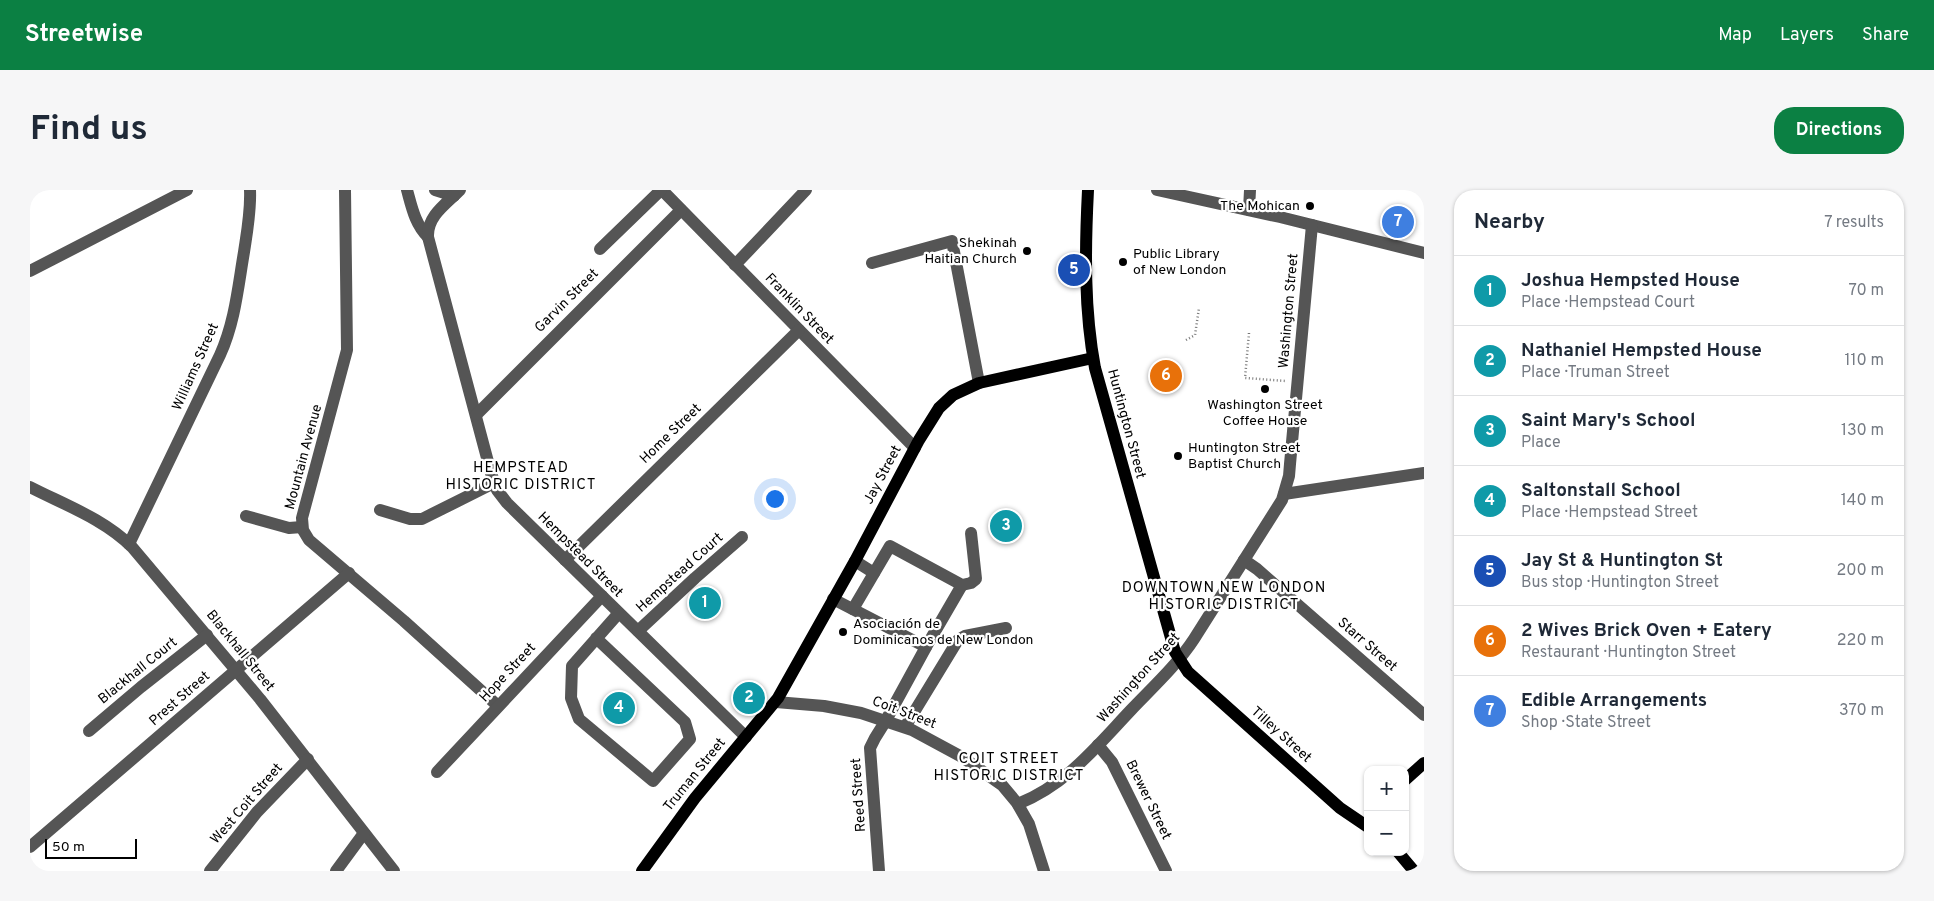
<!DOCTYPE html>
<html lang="en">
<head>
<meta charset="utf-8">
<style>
	:root { --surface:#fff; --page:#f6f6f7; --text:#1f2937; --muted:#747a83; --line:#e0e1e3; --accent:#0b8043 }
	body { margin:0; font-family:Overpass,sans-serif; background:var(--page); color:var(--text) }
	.controls { position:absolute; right:15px; bottom:15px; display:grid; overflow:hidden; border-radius:10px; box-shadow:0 1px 4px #0004 }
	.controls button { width:45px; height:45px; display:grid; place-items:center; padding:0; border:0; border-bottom:1px solid var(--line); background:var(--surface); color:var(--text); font:25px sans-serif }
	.scale { position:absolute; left:15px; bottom:12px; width:92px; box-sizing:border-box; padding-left:5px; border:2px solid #000; border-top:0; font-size:14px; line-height:18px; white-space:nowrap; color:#000; -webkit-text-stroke:4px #fff; paint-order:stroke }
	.you { position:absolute; left:744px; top:308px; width:18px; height:18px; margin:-12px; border:4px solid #fff; border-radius:50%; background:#1a73e8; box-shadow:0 0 0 8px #1a73e833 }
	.badge { display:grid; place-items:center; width:32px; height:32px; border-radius:50%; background:var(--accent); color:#fff; font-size:16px; font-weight:700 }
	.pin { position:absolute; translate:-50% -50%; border:2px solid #fff; box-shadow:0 1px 5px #0006 }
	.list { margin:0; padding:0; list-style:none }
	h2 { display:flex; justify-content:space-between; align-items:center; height:65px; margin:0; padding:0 20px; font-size:21px }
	h2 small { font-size:16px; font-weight:400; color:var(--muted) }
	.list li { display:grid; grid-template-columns:32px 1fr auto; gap:15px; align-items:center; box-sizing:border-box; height:70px; padding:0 20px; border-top:1px solid var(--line) }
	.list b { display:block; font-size:19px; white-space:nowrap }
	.list p { margin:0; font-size:16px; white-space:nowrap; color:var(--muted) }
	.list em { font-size:16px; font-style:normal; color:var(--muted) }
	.map { position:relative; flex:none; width:1394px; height:681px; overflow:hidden; border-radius:20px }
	header { display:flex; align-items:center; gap:30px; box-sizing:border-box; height:70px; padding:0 25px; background:var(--accent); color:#fff }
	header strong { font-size:24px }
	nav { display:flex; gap:28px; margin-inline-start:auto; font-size:18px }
	.intro { display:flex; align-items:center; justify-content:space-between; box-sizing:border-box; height:120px; padding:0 30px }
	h1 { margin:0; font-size:35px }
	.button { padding:12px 22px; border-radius:20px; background:var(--accent); color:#fff; font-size:18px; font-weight:700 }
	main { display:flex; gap:30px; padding:0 30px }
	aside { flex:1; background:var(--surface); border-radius:20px; box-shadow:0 1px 4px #0004 }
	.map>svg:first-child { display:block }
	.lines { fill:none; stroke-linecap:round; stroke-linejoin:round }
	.path { stroke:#777; stroke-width:2.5; stroke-dasharray:1 2.5; stroke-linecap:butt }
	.minor { stroke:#555; stroke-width:12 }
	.major { stroke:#000; stroke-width:12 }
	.poi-dot { fill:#000; stroke:#fff; stroke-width:2 }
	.labels { text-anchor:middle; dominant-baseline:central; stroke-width:4.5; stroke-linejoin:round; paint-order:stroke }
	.poi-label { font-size:14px; fill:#000; stroke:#fff; text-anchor:start }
	.street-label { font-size:14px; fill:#000; stroke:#fff }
	.neighbourhood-label { font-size:15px; letter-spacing:1px; fill:#000; stroke:#fff }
</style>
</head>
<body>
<header>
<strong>Streetwise</strong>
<nav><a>Map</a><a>Layers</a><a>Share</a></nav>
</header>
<div class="intro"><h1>Find us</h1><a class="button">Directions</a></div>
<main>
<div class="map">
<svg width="1394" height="681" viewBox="0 0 1394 681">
	<rect width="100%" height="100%" fill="#fff"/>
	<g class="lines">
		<g class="path">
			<path d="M1219 143 1215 188 1256 191"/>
			<path d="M1156 150 1165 145 1169 118"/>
		</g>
		<g class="minor">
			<path d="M315 0 317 160 272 328 273 340 279 350 374 431 468 516"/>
			<path d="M377 0C382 18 385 34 398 47"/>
			<path d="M405 0 424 6"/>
			<path d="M430 0C416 14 397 26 398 47L461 283 467 300 477 313 716 547"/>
			<path d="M632 0 885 258"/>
			<path d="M1127 0 1250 27 1394 63"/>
			<path d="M1219 20 1220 0"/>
			<path d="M570 59 631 0"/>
			<path d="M842 73 922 51 949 193"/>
			<path d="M705 75 776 0"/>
			<path d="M0 81 157 0"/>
			<path d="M446 225 651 20"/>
			<path d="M0 297C35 315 74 329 102 357L230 509 364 681"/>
			<path d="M1254 304 1394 283"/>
			<path d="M350 320 380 329H392L464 293"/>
			<path d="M216 326 259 338 272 337"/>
			<path d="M99 354 190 165C205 132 208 97 214 62 217 42 221 21 220 0"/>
			<path d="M535 370 769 140"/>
			<path d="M1214 370 1227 379 1394 525"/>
			<path d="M825 371 844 383"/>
			<path d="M803 409 896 457 932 395"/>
			<path d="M823 419 860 356 932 395 941 393 946 389 941 343"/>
			<path d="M608 441 665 388 712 347"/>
			<path d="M566 448 655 532 660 549 623 591 549 529 541 508 542 476 588 424"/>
			<path d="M746 512 794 516 831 523 882 540 932 567 972 595 987 613 999 634 1014 681"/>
			<path d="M875 537 928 450 935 446 976 438"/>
			<path d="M59 541 111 497 177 445"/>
			<path d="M1068 555 1082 572 1136 681"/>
			<path d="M407 582 572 406"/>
			<path d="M988 614C1037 594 1065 558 1101 520 1123 497 1147 475 1164 449L1252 310 1259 286 1260 274 1282 35"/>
			<path d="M0 657 319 383"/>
			<path d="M180 681 227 622 278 569"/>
			<path d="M306 681 334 643"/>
			<path d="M849 681 840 558 845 548 855 532 896 457"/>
		</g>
		<g class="major">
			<path d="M1058 0C1055 59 1054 120 1065 178L1145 462 1158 482 1310 618 1338 637"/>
			<path d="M1375 590 1394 573"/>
			<path d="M1368 662 1384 681"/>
			<path d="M612 681 665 608 748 508 825 371 889 250 909 218 923 205 949 193 1063 168"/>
		</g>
	</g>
	<g class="poi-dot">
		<circle cx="1280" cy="16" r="5"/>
		<circle cx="997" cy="61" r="5"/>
		<circle cx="1093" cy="72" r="5"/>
		<circle cx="1235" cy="199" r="5"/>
		<circle cx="1148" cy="266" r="5"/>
		<circle cx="813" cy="442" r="5"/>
	</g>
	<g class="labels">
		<g class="poi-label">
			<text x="1270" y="16" text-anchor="end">The Mohican</text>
			<text x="987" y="53" text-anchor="end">Shekinah<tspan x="987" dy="16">Haitian Church</tspan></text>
			<text x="1103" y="64">Public Library<tspan x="1103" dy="16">of New London</tspan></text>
			<text x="1235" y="215" text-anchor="middle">Washington Street<tspan x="1235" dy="16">Coffee House</tspan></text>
			<text x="1158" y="258">Huntington Street<tspan x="1158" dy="16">Baptist Church</tspan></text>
			<text x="823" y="434">Asociación de<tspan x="823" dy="16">Dominicanos de New London</tspan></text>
		</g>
		<g class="street-label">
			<text transform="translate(537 111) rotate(-45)">Garvin Street</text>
			<text transform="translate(769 119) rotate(46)">Franklin Street</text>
			<text transform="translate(1259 121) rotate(-85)">Washington Street</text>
			<text transform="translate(166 177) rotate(-66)">Williams Street</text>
			<text transform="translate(1096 234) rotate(75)">Huntington Street</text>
			<text transform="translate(641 244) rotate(-44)">Home Street</text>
			<text transform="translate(274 267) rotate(-75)">Mountain Avenue</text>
			<text transform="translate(853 285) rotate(-62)">Jay Street</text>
			<text transform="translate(550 365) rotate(45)">Hempstead Street</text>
			<text transform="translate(650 383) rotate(-42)">Hempstead Court</text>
			<text transform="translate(1337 455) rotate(41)">Starr Street</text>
			<text transform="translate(210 461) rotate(51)">Blackhall Street</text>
			<text transform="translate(108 481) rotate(-39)">Blackhall Court</text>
			<text transform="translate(478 483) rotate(-47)">Hope Street</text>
			<text transform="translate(1109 488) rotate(-48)">Washington Street</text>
			<text transform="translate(150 509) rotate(-41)">Prest Street</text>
			<text transform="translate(874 523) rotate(21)">Coit Street</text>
			<text transform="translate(1251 545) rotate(42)">Tilley Street</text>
			<text transform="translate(665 585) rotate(-51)">Truman Street</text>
			<text transform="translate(829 605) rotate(-94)">Reed Street</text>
			<text transform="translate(1118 610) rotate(64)">Brewer Street</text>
			<text transform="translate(217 614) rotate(-49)">West Coit Street</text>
		</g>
		<g class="neighbourhood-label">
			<text x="491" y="278">HEMPSTEAD<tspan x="491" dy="17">HISTORIC DISTRICT</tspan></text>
			<text x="1194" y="398">DOWNTOWN NEW LONDON<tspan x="1194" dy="17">HISTORIC DISTRICT</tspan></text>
			<text x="979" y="569">COIT STREET<tspan x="979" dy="17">HISTORIC DISTRICT</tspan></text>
		</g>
	</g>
</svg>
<div class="controls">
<button>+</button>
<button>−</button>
</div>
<div class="scale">50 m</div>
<div class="you"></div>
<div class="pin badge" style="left:675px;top:413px;background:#0f9aa8">1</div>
<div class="pin badge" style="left:719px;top:508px;background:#0f9aa8">2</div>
<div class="pin badge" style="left:976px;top:336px;background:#0f9aa8">3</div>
<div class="pin badge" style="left:589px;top:518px;background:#0f9aa8">4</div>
<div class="pin badge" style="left:1044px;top:80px;background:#1a4fb4">5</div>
<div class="pin badge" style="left:1136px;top:186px;background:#e8710a">6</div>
<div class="pin badge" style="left:1368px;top:32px;background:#3f7fe0">7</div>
</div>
<aside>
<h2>Nearby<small>7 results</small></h2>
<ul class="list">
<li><span class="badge" style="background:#0f9aa8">1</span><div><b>Joshua Hempsted House</b><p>Place · Hempstead Court</p></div><em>70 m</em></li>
<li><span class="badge" style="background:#0f9aa8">2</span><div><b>Nathaniel Hempsted House</b><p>Place · Truman Street</p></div><em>110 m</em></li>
<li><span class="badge" style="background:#0f9aa8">3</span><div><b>Saint Mary's School</b><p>Place</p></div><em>130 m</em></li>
<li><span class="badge" style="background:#0f9aa8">4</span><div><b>Saltonstall School</b><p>Place · Hempstead Street</p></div><em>140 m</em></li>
<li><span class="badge" style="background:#1a4fb4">5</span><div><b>Jay St &amp; Huntington St</b><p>Bus stop · Huntington Street</p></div><em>200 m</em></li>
<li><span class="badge" style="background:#e8710a">6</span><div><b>2 Wives Brick Oven + Eatery</b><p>Restaurant · Huntington Street</p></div><em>220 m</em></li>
<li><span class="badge" style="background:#3f7fe0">7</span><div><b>Edible Arrangements</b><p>Shop · State Street</p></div><em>370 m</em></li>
</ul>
</aside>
</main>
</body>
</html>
